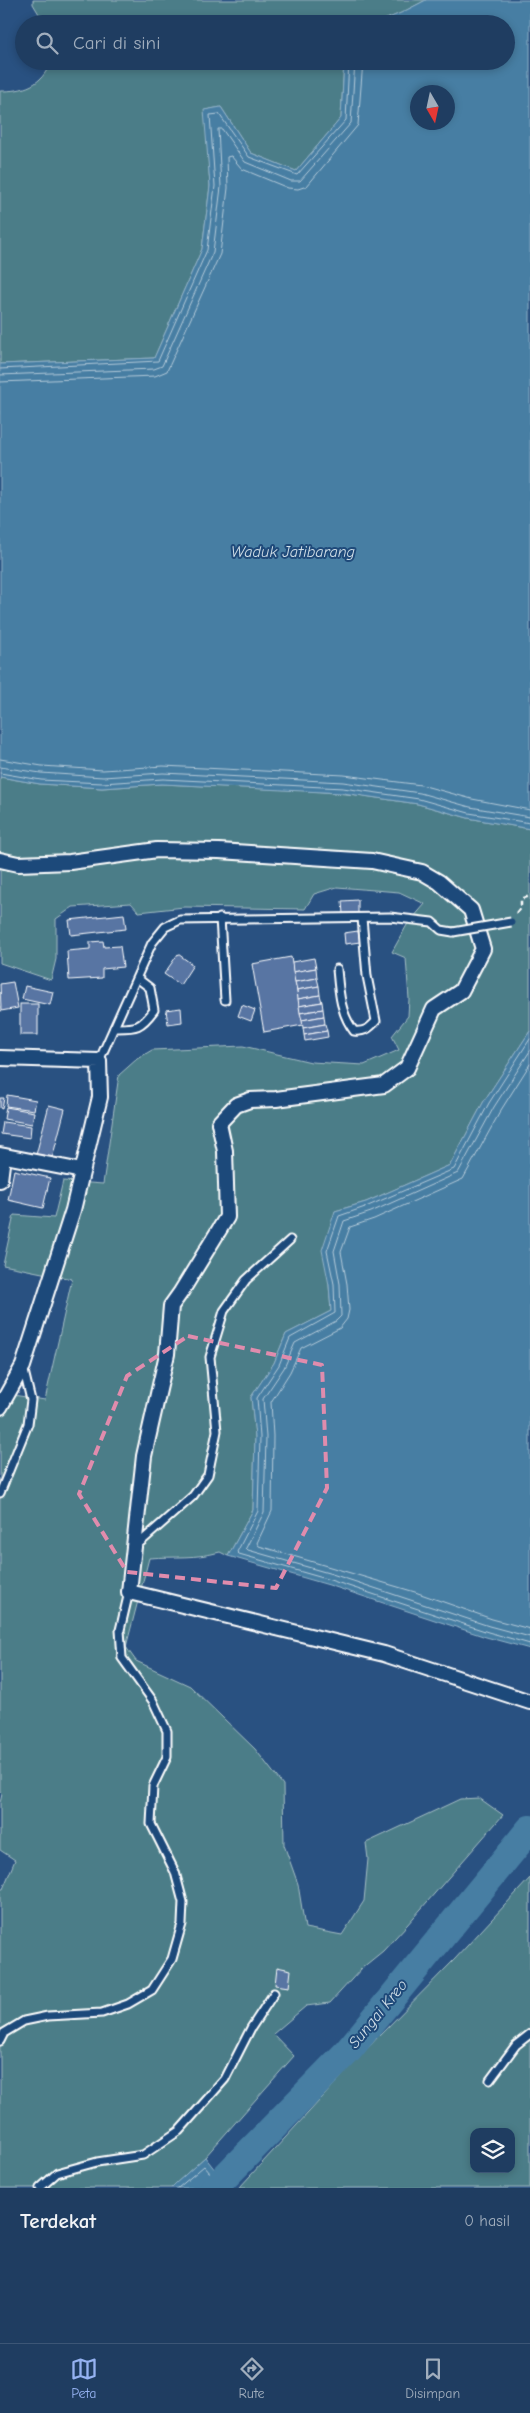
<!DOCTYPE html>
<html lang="id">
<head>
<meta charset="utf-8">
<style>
	:root { --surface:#1f3d61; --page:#2c486a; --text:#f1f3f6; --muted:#a1aebd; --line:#3c5676; --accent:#95b2f1 }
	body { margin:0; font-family:"Comic Neue",sans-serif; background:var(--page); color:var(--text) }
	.controls { position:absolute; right:15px; bottom:15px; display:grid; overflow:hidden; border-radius:10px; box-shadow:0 2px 8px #0003 }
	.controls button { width:45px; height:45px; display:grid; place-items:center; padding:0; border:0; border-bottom:1px solid var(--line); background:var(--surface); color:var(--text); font:25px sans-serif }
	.compass { position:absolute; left:410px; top:85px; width:45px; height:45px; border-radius:50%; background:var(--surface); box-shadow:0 2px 8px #0003; rotate:171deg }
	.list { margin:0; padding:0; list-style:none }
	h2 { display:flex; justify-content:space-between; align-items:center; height:65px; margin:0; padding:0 20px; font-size:21px }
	h2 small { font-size:16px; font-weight:400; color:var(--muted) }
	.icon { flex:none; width:28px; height:28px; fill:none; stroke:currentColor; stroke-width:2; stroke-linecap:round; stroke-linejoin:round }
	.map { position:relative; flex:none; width:530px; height:2188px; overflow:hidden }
	.search { position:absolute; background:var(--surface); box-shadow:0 2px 8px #0003; left:15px; right:15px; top:15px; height:55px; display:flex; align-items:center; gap:12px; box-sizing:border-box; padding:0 18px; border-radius:28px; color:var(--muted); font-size:19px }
	.sheet { height:155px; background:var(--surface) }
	nav { display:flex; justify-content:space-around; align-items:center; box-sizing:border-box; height:70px; border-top:1px solid var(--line); background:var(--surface); font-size:14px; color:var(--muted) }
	nav a { display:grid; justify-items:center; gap:2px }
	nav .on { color:var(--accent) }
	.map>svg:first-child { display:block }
	.green { fill:#4b7d88; stroke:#a5bec4; fill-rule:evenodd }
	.water { fill:#477ea3; stroke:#91b2c8; fill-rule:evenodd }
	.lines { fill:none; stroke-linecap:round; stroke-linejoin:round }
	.shore { stroke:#b5cbda; stroke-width:1 }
	.river { stroke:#477ea3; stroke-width:28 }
	.building { fill:#5974a3; stroke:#fff }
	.service-casing { stroke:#fff; stroke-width:11 }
	.minor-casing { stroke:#fff; stroke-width:18 }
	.path { stroke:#fff; stroke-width:2.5; stroke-dasharray:5 4; stroke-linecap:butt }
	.service { stroke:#1f4a7a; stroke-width:7 }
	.minor { stroke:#1f4a7a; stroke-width:14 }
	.service-bridge-casing { stroke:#fff; stroke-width:11; stroke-linecap:butt }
	.service-bridge { stroke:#1f4a7a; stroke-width:7 }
	.marked { fill:none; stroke:#e08cad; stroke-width:4; stroke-dasharray:10 6; stroke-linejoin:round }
	.labels { text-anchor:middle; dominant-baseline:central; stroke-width:4; stroke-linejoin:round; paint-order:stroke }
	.water-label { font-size:16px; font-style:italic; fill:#d1dfe8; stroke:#1f4a7a }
</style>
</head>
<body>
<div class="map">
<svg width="530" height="2188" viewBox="0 0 530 2188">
	<rect width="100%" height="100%" fill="#295181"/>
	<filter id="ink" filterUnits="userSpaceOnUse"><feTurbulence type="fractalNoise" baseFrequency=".02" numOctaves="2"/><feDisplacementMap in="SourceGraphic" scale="10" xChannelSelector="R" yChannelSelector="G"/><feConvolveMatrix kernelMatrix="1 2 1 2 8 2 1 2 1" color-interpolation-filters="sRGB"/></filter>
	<g filter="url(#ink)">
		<g class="green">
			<path d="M33 0H426L401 13 374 24H45L33 4Z"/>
			<path d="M51 61H344L341 118 296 171 251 153 221 107 205 110 210 186 202 249 154 358 0 364V91C24 91 42 86 51 61Z"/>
			<path d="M0 777 40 784 102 788 162 784 311 791 357 795 418 804 468 818 530 829V1031L484 1101 450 1165 366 1202 335 1211 329 1285 331 1311 286 1334 274 1363 251 1397 255 1437 253 1510 228 1556 220 1552C195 1559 175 1556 149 1558L126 1647 136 1661 190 1686 255 1749 283 1785 284 1845 298 1884 305 1928 342 1935 364 1901 368 1859 366 1843 460 1799 479 1798 503 1815 407 1925 383 1951 362 1968 330 2003 306 2006 273 2034 294 2056 205 2157 171 2188H0V1889H3L15 1860 0 1850V1803L2 1794 0 1792V1393L45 1400 72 1279 3 1265 14 1215 54 1218 63 1181 103 1184 119 1075 137 1059 152 1050 243 1046 311 1062 364 1065 399 1050 392 1036 408 1016 409 999 406 958 392 952 407 925 425 904 399 892 337 887 314 894 305 909 184 907 139 912 131 903 73 907 56 919V959L51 980 0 963Z"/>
			<path d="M530 1878V2188H239L378 2037 455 1959ZM474 2132H511V2169H474Z"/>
		</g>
		<g class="water">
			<path d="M426 0H530V829L468 818 418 804 343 793 162 784 102 788 40 784 0 777V364L154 358 202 249 210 186 204 110 221 107 251 153 296 171 341 118 344 61H506V24H374L401 13ZM418 92H448V122H418Z"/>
			<path d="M530 1031V1649L486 1637 329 1585 228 1556 253 1510 255 1437 251 1397 274 1363 286 1334 331 1311 329 1285 322 1250 335 1211 366 1202 450 1165 484 1101Z"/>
			<path d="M205 2157 229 2188H171L175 2184Z"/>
		</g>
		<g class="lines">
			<g class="shore">
				<path d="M0 369 158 361 207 250 215 186 210 115 219 114 249 157 297 175 346 120 349 61"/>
				<path d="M0 375 154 369 162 366 213 252 221 187 218 129H222L245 162 291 181H300L351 123 355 61"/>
				<path d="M0 382 155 376 167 371 220 254 228 188 227 157 231 156 242 169 288 188 298 189 307 186 358 125 363 61"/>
				<path d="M0 759 42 766 103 770 163 766 344 775 421 785 472 799 530 810"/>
				<path d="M0 767 41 773 103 777 163 773 343 782 420 793 470 807 530 817"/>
				<path d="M0 773 41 780 102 783 163 779 343 788 419 799 469 813 530 823"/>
				<path d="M530 1039 489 1103 454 1169 368 1206 339 1216 327 1251 334 1284 335 1313 290 1338 279 1365 257 1398 260 1437 258 1511 237 1552 239 1554 330 1580 488 1632 530 1644"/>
				<path d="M530 1051 494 1107 458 1173 371 1212 344 1221 334 1251 340 1284 341 1316 336 1321 295 1343 284 1368 263 1399 266 1437 264 1512 246 1548 248 1550 332 1574 489 1626 530 1637"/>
				<path d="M530 1064 501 1110 463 1179 374 1219 350 1227 341 1252 347 1284 349 1310 347 1319 340 1328 301 1348 290 1372 271 1402 273 1436 272 1511 257 1543 259 1546 415 1592 492 1619 530 1629"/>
				<path d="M178 2188 204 2166 223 2188"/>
			</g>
			<path class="river" d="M214 2188 348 2051 530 1829"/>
		</g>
		<g class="building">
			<path d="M358 900V913L343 914 342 901Z"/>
			<path d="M124 914 126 929 71 935 69 920Z"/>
			<path d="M358 931 360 942 345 944 344 933Z"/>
			<path d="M103 941 104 947 120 946 123 967 102 969V978L69 980 67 951 90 949V942Z"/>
			<path d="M178 954 193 965 180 985 164 974Z"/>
			<path d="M291 957 303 1025 264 1032 252 964Z"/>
			<path d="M314 958 316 968 293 972 292 962Z"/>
			<path d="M316 968 317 978 295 982 293 972Z"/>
			<path d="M317 978 319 986 297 990 295 982Z"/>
			<path d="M13 982 18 1008 1 1011 0 984Z"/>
			<path d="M25 986 53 992 50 1005 22 999Z"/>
			<path d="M319 986 320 995 298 999 297 990Z"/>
			<path d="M320 995 322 1002 299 1006 298 999Z"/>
			<path d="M322 1002 323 1009 300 1013 299 1006Z"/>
			<rect x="20" y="1004" width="18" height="31"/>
			<path d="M242 1005 255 1010 251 1021 238 1016Z"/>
			<path d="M181 1008 182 1022 168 1024 166 1010Z"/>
			<path d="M323 1009 324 1016 302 1020 300 1013Z"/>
			<path d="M324 1016 325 1024 303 1028 302 1020Z"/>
			<path d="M325 1024 327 1031 304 1035 303 1028Z"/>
			<path d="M327 1031 328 1037 305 1041 304 1035Z"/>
			<path d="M7 1095 36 1100 34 1110 6 1106Z"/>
			<path d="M0 1098H4L2 1109 0 1108Z"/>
			<path d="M49 1105 65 1109 52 1159 36 1155Z"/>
			<path d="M6 1107 34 1112 32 1124 4 1119Z"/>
			<path d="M3 1122 31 1126 30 1138 1 1134Z"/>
			<path d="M14 1170 50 1178 43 1208 8 1200Z"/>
			<path d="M277 1967 291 1970 289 1987 275 1985Z"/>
		</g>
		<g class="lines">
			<g class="service-casing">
				<g id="service">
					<path d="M220 918 225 1000"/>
					<path d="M337 969C339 991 340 1013 354 1031 364 1032 369 1029 376 1021L367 976 362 918"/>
					<path d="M114 1028C136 1028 140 1029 154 1010L150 988 137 978"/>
					<path d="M99 1061 152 943 165 927 180 920 390 917 432 922 441 930 453 932"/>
					<path d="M0 1493 28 1424 31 1400 23 1367"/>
					<path d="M136 1546 193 1496 208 1475 217 1431 210 1357 224 1311 246 1280 290 1240"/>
					<path d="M0 2041 4 2033 24 2021 48 2016 102 2013 128 2004 152 1990 172 1959 182 1924 183 1902 175 1872 151 1824 153 1786 167 1757V1731L153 1701 122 1658 120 1630 129 1592"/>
					<path d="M490 2080 516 2045 530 2034"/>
					<path d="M40 2188 57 2173 97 2162 143 2155 179 2131 225 2079 251 2028 274 1993"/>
				</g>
			</g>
			<g class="minor-casing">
				<g id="minor">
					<path d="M0 860 18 864 70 862 157 850 219 851 372 861 422 872 439 882 471 910 483 949 461 991 434 1009 407 1068 384 1085 276 1099 250 1100 236 1105 219 1123 225 1151 227 1217 181 1292 171 1306 167 1354 144 1456 129 1592 384 1654 530 1702"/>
					<path d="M0 1058 99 1061 100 1097 73 1210 23 1366 0 1407"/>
					<path d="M0 1155 82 1171"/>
					<path d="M0 1180 3 1156"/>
				</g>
			</g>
			<path class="path" d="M516 913 521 907V899L530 896"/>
			<use href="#service" class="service"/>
			<use href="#minor" class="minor"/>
			<g class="service-bridge-casing">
				<path id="service-bridge" d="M453 932 511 922"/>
			</g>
			<use href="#service-bridge" class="service-bridge"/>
		</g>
	</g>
	<path class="marked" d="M188 1336 322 1365 327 1488 276 1588 127 1572 79 1494 127 1376Z"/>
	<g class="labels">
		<g class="water-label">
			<text x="293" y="552">Waduk Jatibarang</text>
			<text transform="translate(378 2014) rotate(-51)">Sungai Kreo</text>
		</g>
	</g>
</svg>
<div class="controls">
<button><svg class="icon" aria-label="layers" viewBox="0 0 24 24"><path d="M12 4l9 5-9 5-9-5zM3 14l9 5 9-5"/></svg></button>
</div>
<svg class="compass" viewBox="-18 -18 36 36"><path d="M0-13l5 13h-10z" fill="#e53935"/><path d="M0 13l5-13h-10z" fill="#a1aebd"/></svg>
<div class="search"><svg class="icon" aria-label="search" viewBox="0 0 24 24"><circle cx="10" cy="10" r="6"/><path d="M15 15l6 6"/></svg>Cari di sini</div>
</div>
<section class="sheet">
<h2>Terdekat<small>0 hasil</small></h2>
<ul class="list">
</ul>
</section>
<nav>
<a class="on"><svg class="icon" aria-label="map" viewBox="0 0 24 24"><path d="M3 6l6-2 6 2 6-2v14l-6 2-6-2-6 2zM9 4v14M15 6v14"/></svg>Peta</a>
<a><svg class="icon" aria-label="directions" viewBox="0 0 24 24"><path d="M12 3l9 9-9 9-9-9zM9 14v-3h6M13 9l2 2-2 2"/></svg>Rute</a>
<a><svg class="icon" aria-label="saved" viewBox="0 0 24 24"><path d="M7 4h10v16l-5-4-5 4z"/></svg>Disimpan</a>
</nav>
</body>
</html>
